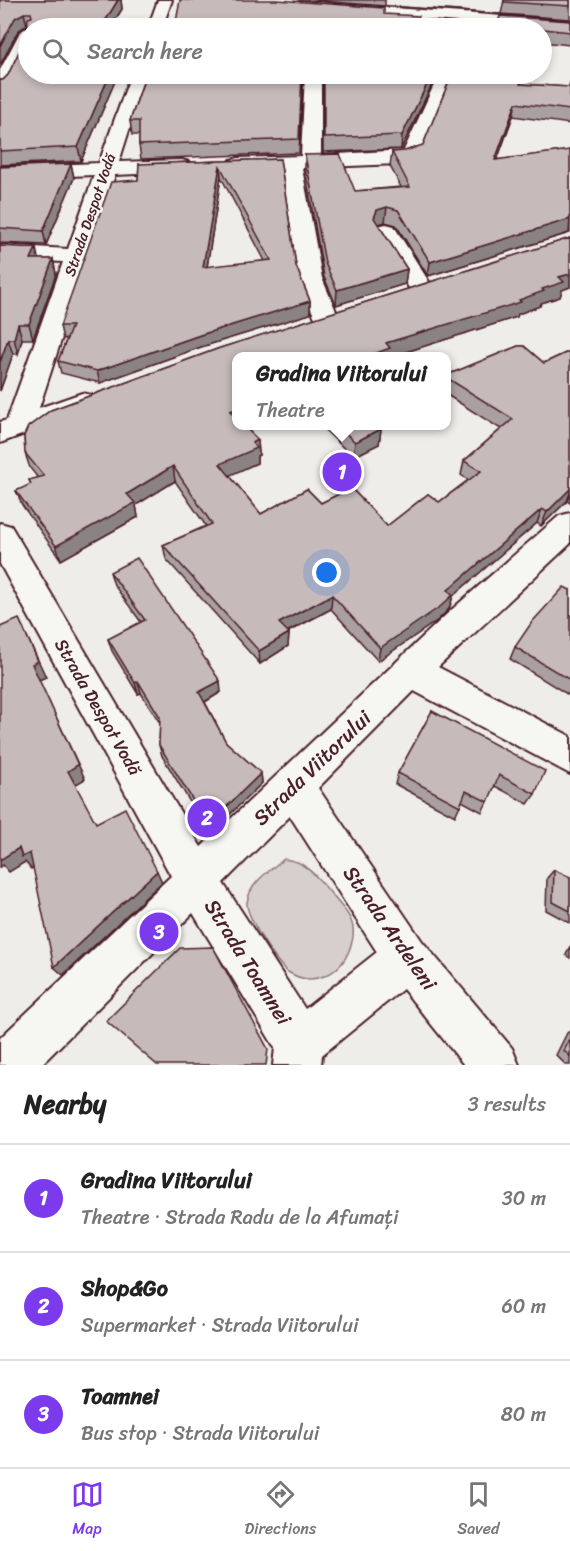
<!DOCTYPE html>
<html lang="en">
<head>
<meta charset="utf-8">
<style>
	:root { --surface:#fff; --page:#f2f2f2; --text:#222; --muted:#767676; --line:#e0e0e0; --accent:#7c3aed }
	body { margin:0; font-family:Sriracha,sans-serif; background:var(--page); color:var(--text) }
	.you { position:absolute; left:327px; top:573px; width:21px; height:21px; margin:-15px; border:4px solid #fff; border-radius:50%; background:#1a73e8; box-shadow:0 0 0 9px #1a73e833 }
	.badge { display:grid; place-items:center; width:39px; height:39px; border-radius:50%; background:var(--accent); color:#fff; font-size:20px; font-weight:700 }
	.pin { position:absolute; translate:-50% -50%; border:3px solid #fff; box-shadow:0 2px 6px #0006 }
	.popup { position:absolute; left:232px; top:352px; width:219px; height:78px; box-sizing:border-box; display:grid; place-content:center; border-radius:12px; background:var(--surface); filter:drop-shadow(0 2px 4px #0005); font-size:20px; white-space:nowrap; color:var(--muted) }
	.popup b { font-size:22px; color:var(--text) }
	.popup::after { content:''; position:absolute; left:50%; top:100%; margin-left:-12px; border:12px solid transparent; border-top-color:var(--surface) }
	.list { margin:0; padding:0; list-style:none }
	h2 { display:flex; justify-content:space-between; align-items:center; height:78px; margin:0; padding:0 24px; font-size:26px }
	h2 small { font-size:20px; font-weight:400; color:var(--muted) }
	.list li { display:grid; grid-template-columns:39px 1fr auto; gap:18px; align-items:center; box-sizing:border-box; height:108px; padding:0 24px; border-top:2px solid var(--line) }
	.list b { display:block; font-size:22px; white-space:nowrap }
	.list p { margin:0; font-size:20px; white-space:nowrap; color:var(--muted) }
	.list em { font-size:20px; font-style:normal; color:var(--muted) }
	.icon { flex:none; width:33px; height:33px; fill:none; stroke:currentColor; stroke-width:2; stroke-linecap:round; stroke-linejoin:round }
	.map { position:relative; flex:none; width:570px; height:1065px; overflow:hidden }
	.search { position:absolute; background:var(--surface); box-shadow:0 3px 9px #0003; left:18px; right:18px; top:18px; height:66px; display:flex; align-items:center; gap:15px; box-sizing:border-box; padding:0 21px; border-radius:33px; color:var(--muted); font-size:22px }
	.sheet { height:402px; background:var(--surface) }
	nav { display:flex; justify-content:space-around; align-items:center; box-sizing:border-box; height:84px; border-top:2px solid var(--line); background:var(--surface); font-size:16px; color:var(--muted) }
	nav a { display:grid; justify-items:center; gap:3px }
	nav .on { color:var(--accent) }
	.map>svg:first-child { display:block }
	.green { fill:#d7cfce; stroke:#90777c; stroke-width:1.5 }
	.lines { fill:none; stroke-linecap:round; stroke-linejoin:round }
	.minor-casing { stroke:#4a1f2b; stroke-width:4 }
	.major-casing { stroke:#4a1f2b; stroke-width:5 }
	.minor { fill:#f6f6f2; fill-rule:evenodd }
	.major { fill:#f6f6f2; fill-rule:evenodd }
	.tram { stroke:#4a1f2b; stroke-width:1.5 }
	.wall { fill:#aaa0a1; stroke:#4a1f2b; stroke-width:1.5; fill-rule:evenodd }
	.shaded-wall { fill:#8b8283; stroke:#4a1f2b; stroke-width:1.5 }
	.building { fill:#c6babb; stroke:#4a1f2b; stroke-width:1.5; fill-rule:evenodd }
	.labels { text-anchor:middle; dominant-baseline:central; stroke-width:5; stroke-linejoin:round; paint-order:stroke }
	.far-street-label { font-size:15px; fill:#4a1f2b; stroke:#f6f6f2 }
	.street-label { font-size:18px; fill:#4a1f2b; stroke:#f6f6f2 }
	.near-street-label { font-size:21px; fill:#4a1f2b; stroke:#f6f6f2 }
</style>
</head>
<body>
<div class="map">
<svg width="570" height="1065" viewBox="0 0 570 1065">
	<rect width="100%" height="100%" fill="#efedea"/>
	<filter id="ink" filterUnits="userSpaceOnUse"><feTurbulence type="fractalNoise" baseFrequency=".0167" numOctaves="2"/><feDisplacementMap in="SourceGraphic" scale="12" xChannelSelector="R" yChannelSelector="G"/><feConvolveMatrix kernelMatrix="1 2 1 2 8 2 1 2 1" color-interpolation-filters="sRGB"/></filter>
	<g filter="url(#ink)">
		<path class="green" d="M284 859C289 860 297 861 301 864 317 874 330 893 342 907 354 920 356 932 350 948 341 974 313 988 288 972 277 964 246 917 247 903 249 883 270 870 284 859Z"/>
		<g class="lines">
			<g class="minor-casing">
				<g id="minor">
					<path d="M158 0H172L162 28H148Z"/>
					<path d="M469 13 477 18 472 28H458L464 15Z"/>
					<path d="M28 27 33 28H28V47L9 87 6 91 0 92V70L20 32Z"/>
					<path d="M131 74H147L119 162 182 160 189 162 192 166 189 170 182 172 115 175 39 408 82 393 92 395 96 402 92 409 0 443V422L7 420 63 262 0 259V245L68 249 94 175 0 179V167L99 163Z"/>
					<path d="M305 74H321V155L404 150 439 74H455L419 158 398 164 302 168 322 278 339 318 336 323 327 326 318 323 315 318 298 278 282 168 238 170 231 168 228 164 231 160 238 158 301 156Z"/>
					<path d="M386 224 394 226 397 231 433 288 429 293 421 295 413 293 409 288 375 231 378 226Z"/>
					<path d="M570 513V544L438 667 570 736V774L414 691 318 788 422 941 512 1048 519 1065H464L403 989 322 1055 321 1065H273L275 1048 193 913 41 1065H0V1038L171 876 0 564V523L11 526 201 847 449 612 559 516ZM290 816 377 952 305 1009 223 883Z"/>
				</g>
			</g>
			<g class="major-casing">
				<path id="major" d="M338 4 570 21V31L332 12 330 9 332 6Z"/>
			</g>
			<use href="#minor" class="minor"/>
			<use href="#major" class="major"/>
			<path class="tram" d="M298 0 570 19"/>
		</g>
		<g class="wall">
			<path d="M0 0H121L122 9 114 22H176L384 14 28 28V74H118L81 161 0 165V80H3L8 75 27 35V25L18 31Z"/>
			<path d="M305 0H385V6Z"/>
			<path d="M504 0H570V19L501 14Z"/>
			<path d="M570 21V45L542 42V28Z"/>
			<path d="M118 74H130L128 77Z"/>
			<path d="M145 74H303L299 153 141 159 139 145V135H132L130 121 145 76Z"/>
			<path d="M323 74H437L401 149 323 152Z"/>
			<path d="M452 74H524L521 84 569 87 570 82V124L513 116 497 160 570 150V233L428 276 396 225 385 222 378 224 407 269 405 284 336 305 324 277 305 169V155L355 191 401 187 390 166 392 152 405 151 423 145Z"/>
			<path d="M280 159 296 266 310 301V314L201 347 100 383 61 373 58 361 67 338 63 339 60 326 138 180 139 164ZM221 177 265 261 207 267Z"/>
			<path d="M71 164 74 178 46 245 0 243V167Z"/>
			<path d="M570 238V287L562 290 560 297 541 303 540 306 518 314 517 317 390 357H237V426H244L258 440 259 455 257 456V463L229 475 261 514 307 489 321 503 351 488 387 526 428 494 439 502 468 480 461 475 464 461 501 429 447 395V375L518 346H524L544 363 570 351V503L567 501 541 526 537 523 453 596 449 609 438 620 378 661 331 609 288 632 289 633 288 646 260 664 166 559 163 545 206 526 175 481 136 505 138 517 61 560 22 505 16 491 31 485 29 480 38 478 30 468 25 453 24 436 28 427 51 410 220 348Z"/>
			<path d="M0 246 38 259H53L56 274 33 339H22L18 354H13L0 391Z"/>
			<path d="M321 426H378L381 429 379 444 353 457Z"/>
			<path d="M110 572 221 692 205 702 226 742 261 773 262 783 223 821 204 825 162 756 159 745 160 723 141 693 138 694 112 651 108 639 141 622 114 585Z"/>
			<path d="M570 590V696L510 659 515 647Z"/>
			<path d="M432 711 535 794 528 804 495 786 482 812 462 801 455 816 395 784 398 773Z"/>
			<path d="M554 870 570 877V923L546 910 547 878Z"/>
			<path d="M570 946V958L566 955Z"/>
			<path d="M570 1031V1065H566L556 1055 567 1033Z"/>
		</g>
		<g class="shaded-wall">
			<path d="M118 0H121L122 9 110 28 105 21Z"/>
			<path d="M24 13 27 25 18 31 0 65V46L15 18Z"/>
			<path d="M110 74H118L81 161 78 147Z"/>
			<path d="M432 74H437L401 149 402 135Z"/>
			<path d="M516 103 513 116 492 174 495 160Z"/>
			<path d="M71 164 74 178 46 245 43 231Z"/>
			<path d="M220 166 221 177 205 280 203 267Z"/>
			<path d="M387 207 385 222 376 225 374 218 377 210Z"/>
			<path d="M570 219 569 233 428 276 430 262Z"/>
			<path d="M36 248 39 263 31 259Z"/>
			<path d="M53 259 56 274 33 339 29 324Z"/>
			<path d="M407 269 405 284 336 305 337 290Z"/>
			<path d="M570 274V287L562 290 560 297 541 303 540 306 518 314 517 317 390 357H366L386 343 519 300 542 289 559 277Z"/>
			<path d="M310 301V314L201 347 100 383 97 371 200 335Z"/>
			<path d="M18 324 22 339 18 354 14 339Z"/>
			<path d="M8 339 13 354 0 391V362Z"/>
			<path d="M237 409V424L230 411Z"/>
			<path d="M381 429 379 444 353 457 355 442Z"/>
			<path d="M258 440 259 455 257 456V463L222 479 220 464 252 443Z"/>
			<path d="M173 466 175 481 136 505 138 517 61 560 56 546 127 494Z"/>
			<path d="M570 489V493L567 501 541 526 547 512Z"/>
			<path d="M542 509 537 523 453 596 449 609 438 620 378 661 380 648Z"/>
			<path d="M332 595 331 609 279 636V623Z"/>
			<path d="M19 619 46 677 39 680 85 779 75 785 68 771 32 664Z"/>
			<path d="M289 633 288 646 260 664 259 651Z"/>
			<path d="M138 681 141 693 138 694 135 683Z"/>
			<path d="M220 681 221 692 201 704 199 692Z"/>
			<path d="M261 773 262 783 223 821 222 811Z"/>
			<path d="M19 848 30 853 39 864 31 869 25 862 9 872 3 865 0 867V859Z"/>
			<path d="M157 871 162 882 63 975 54 967Z"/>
		</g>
		<g class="building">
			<path d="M0 0H118L105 21 176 22 180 0H277L384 8V14L419 16 417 28H28V74H110L78 147 0 151V80H3L8 75 27 35 28 18 32 17 31 13H24L15 18 0 46Z"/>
			<path d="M504 0H570V6L504 2Z"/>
			<path d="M500 16 570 21V32L535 28H496Z"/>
			<path d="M146 74H302L299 139 139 145V121H130Z"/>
			<path d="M324 74H432L402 135 324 138Z"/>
			<path d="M452 74H523L520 84 569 87 570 83V110L516 103 495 160 570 150V219L430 262 398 210 387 207 377 210 374 218 407 269 337 290 325 263 305 155 340 154 355 191 410 187 392 152 405 151 423 145Z"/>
			<path d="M280 159 296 266 310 301 200 335 97 371 58 361 72 326H60L111 182 138 180 139 164ZM220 166 271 260 203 267Z"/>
			<path d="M71 164 43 231 0 228V167Z"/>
			<path d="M570 238V274L559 277 564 282 542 289 544 291 519 300 521 302 386 343 390 348 366 357H237V409L230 411 237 419V426H244L258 440 252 443 257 448 220 464 261 514 307 489 321 503 351 488 387 526 428 494 439 502 481 471 464 461 513 419 447 378V375L518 346H524L544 363 570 351V489L547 512 542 509 448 590 453 595 441 606 380 648 332 595 279 623 289 633 259 651 163 545 212 524 173 466 127 494 135 503 56 546 16 491 31 484 29 480 44 476 25 453 24 436 28 427 51 410 220 348Z"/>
			<path d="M0 246 36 248 31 259H53L29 324H18L14 339H8L0 362Z"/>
			<path d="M338 426H378L381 429 355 442Z"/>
			<path d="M137 558 220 681 199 692 226 742 261 773 222 811 202 815 159 745 160 717 138 681 135 683 108 639 145 620 110 572Z"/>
			<path d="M564 587 570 590V680L515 647 532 622Z"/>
			<path d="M19 619 38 661 32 664 78 765 68 771 96 823 125 808 157 871 54 967 30 853 22 857 19 848 0 860V627Z"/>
			<path d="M432 711 545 771 535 794 499 775 488 802 466 791 460 806 398 773Z"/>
			<path d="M554 870 570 877V911L553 902Z"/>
			<path d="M213 947 268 1049 266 1065H157L106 1021 180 948Z"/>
			<path d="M570 1039V1056L564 1051Z"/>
		</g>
	</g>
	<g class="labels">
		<g class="far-street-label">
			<text transform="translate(90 215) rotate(-71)">Strada Despot Vodă</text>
		</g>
		<g class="street-label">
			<text transform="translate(98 707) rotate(60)">Strada Despot Vodă</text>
		</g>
		<g class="near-street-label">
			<text transform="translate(312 768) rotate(-44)">Strada Viitorului</text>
			<text transform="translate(390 928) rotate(55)">Strada Ardeleni</text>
			<text transform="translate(248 962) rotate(58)">Strada Toamnei</text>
		</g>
	</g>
</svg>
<div class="you"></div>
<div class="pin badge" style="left:342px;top:472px">1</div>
<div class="popup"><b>Gradina Viitorului</b>Theatre</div>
<div class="pin badge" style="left:207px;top:818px">2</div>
<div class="pin badge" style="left:159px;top:932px">3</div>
<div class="search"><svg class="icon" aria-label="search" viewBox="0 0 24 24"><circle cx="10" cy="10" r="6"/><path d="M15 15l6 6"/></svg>Search here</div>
</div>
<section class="sheet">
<h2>Nearby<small>3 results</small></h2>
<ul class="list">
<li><span class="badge">1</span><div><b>Gradina Viitorului</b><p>Theatre · Strada Radu de la Afumați</p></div><em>30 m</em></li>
<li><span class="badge">2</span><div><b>Shop&amp;Go</b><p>Supermarket · Strada Viitorului</p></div><em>60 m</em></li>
<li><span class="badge">3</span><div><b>Toamnei</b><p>Bus stop · Strada Viitorului</p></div><em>80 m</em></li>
</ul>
</section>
<nav>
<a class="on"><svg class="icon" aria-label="map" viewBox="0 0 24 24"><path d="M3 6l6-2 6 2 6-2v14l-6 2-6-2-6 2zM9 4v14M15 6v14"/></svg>Map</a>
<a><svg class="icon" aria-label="directions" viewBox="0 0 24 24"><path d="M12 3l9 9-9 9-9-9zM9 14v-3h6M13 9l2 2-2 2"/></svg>Directions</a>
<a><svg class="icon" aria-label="saved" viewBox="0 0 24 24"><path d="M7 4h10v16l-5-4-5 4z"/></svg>Saved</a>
</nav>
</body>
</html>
